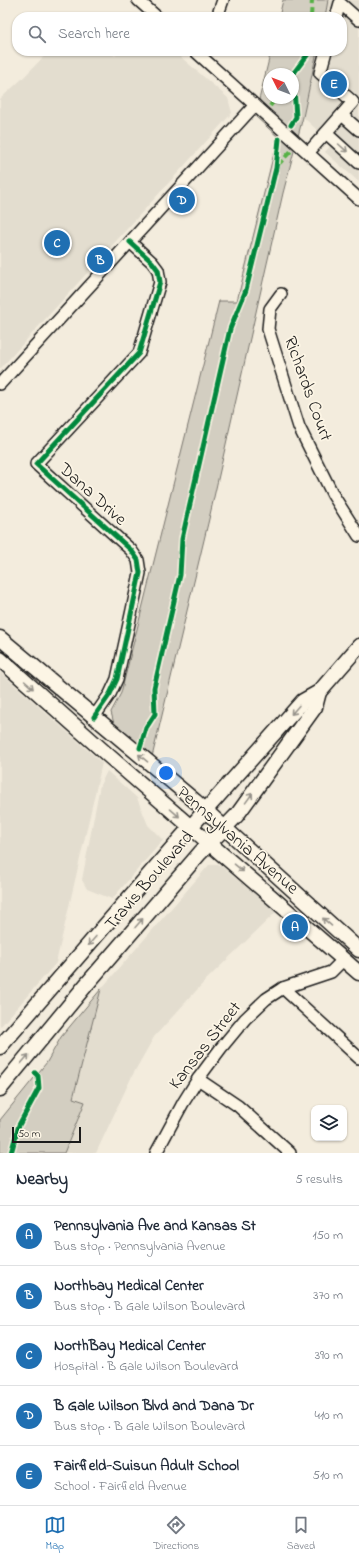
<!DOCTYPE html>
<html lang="en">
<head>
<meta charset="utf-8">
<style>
	:root { --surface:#fff; --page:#f2f2f3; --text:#1f2937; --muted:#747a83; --line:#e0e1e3; --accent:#1f6fb2 }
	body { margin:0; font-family:"Indie Flower",sans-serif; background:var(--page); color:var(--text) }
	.controls { position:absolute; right:12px; bottom:12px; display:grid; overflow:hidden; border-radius:8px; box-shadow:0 1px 3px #0004 }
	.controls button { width:36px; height:36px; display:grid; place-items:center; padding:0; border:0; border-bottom:1px solid var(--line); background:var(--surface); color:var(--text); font:20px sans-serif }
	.compass { position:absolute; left:263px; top:68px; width:36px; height:36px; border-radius:50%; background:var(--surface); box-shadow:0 1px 3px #0004; rotate:312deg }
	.scale { position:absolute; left:12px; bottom:10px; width:69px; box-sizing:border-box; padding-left:4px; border:2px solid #1c1c1c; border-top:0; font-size:11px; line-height:14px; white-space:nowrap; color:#1c1c1c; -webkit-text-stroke:3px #fcf5e5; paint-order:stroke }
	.you { position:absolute; left:166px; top:773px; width:14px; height:14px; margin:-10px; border:3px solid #fff; border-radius:50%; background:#1a73e8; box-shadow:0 0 0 6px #1a73e833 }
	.badge { display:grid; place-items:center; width:26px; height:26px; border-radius:50%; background:var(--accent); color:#fff; font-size:13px; font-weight:700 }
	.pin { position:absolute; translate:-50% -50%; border:2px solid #fff; box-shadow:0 1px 4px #0006 }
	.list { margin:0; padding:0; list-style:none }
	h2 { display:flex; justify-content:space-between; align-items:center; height:52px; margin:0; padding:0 16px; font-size:17px }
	h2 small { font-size:13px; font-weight:400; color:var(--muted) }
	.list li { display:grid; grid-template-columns:26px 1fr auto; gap:12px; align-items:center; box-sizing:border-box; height:60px; padding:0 16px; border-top:1px solid var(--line) }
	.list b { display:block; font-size:15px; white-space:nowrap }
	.list p { margin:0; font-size:13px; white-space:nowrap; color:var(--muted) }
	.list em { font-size:13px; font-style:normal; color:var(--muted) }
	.icon { flex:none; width:22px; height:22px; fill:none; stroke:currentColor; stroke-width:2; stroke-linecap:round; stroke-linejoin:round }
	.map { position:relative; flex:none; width:359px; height:1153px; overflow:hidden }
	.search { position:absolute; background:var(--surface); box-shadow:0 1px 3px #0004; left:12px; right:12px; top:12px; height:44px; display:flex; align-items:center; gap:10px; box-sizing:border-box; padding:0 14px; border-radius:16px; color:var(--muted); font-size:15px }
	.sheet { height:352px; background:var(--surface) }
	nav { display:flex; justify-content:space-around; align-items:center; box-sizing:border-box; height:56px; border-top:1px solid var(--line); background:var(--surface); font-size:11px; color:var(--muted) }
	nav a { display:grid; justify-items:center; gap:2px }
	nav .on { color:var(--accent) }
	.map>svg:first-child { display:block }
	.built { fill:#e3ddcf }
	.green { fill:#d3cec1; stroke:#78756e; fill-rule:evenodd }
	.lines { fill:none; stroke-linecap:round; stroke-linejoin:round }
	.minor-casing { stroke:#1c1c1c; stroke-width:14 }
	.major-casing { stroke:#1c1c1c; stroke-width:17 }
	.minor { stroke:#fcf5e5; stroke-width:11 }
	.major { stroke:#fcf5e5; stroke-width:14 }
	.quiet { stroke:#55b145; stroke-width:4; stroke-dasharray:8 4; stroke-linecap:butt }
	.cycleway-casing { stroke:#fcf5e5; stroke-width:8 }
	.cycleway { stroke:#00873e; stroke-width:5 }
	.oneway { stroke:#97938b }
	.labels { text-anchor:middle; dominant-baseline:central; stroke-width:3.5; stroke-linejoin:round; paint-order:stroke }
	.street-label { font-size:18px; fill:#1c1c1c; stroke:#fcf5e5 }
</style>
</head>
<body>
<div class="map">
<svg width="359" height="1153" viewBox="0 0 359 1153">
	<rect width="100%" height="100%" fill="#f3ecdd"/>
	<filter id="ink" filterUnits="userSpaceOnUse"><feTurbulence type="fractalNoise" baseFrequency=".025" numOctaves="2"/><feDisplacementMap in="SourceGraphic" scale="8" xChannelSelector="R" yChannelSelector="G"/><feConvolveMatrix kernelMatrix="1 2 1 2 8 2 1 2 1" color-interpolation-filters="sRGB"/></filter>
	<g filter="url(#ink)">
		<g class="built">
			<path d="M328 0H359V182L325 152 332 144 303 117 317 51H342V17H325Z"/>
			<path d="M49 51H108L115 56 120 51H174L228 98 232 113 0 369V99L23 78Z"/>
			<path d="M0 672 102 763 56 963 0 1027Z"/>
			<path d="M107 771 137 798 148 825 163 840 112 899 87 889 82 880 100 785Z"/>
			<path d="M209 865H220L276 912 205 981 154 1037 132 1076 96 1153H64L85 1103 73 1098 101 989Z"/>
		</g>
		<g class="green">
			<path d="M283 0H328L325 17H279Z"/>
			<path d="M271 51H317L303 117 283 193 209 519 152 757 114 724 111 712 121 693 219 301H237L278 137 255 116ZM269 74H293V98H269Z"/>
			<path d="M101 989 73 1098 85 1102 64 1153H0V1120L47 1062 61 1037Z"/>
		</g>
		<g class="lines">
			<g class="minor-casing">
				<g id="minor">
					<path d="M138 0 157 17"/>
					<path d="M217 17 223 0"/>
					<path d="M336 17 340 3 359 20"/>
					<path d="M195 51 359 199"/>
					<path d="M342 115 359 130"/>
					<path d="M326 133 359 163"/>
					<path d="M308 153 353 102 320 73 326 51"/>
					<path d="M281 294 270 309 268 329 299 427 333 495 359 536"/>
					<path d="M0 384 255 105"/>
					<path d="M94 717 110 694 117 679 140 573 138 560 131 550 36 464 139 353 160 282 158 270 152 262 130 242"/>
					<path d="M283 988 359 1058"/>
					<path d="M198 1079 238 1106 290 1153"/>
					<path d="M156 1153 183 1103 198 1079 221 1048 245 1019 266 999 283 988 331 972 344 959"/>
				</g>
			</g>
			<g class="major-casing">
				<g id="major">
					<path d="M0 638 195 801 359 950"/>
					<path d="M0 659 110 757 359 973"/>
					<path d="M0 1047 179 840 303 701 319 692 359 646"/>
					<path d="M0 1089 86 985 200 853 237 815 315 707 319 692"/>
				</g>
			</g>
			<use href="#minor" class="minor"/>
			<use href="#major" class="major"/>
			<g class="quiet">
				<path d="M311 17 312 0"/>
				<path d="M270 106 276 98"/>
				<path d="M277 166 292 150"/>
			</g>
			<g class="cycleway-casing">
				<g id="cycleway">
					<path d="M291 125 296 117 293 74 308 54 309 51"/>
					<path d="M94 717 110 694 117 679 140 573 138 560 131 550 36 464 139 353 160 282 158 270 152 262 130 242"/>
					<path d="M140 748 146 728 155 714 154 688 180 575 182 539 230 329 246 290 276 168 279 139"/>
					<path d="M11 1153 19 1125 39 1088 38 1076 35 1073"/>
				</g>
			</g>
			<use href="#cycleway" class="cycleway"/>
		</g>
		<defs><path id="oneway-shaft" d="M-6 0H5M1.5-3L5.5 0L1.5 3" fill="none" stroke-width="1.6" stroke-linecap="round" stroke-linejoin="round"/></defs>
		<g class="oneway">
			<use href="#oneway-shaft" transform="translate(343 148) rotate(42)"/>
			<use href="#oneway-shaft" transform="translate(29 685) rotate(42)"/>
			<use href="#oneway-shaft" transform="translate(295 710) rotate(131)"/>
			<use href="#oneway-shaft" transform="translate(143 758) rotate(-140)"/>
			<use href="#oneway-shaft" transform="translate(249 798) rotate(-54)"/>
			<use href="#oneway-shaft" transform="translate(175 813) rotate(41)"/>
			<use href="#oneway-shaft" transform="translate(239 868) rotate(40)"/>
			<use href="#oneway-shaft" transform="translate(327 922) rotate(-139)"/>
			<use href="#oneway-shaft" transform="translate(139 923) rotate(-49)"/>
			<use href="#oneway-shaft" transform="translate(92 941) rotate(131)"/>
			<use href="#oneway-shaft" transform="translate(25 1059) rotate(-50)"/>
		</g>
	</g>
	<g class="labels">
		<g class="street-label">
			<text transform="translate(307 389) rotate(70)">Richards Court</text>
			<text transform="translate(92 495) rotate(42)">Dana Drive</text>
			<text transform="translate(237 841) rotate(41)">Pennsylvania Avenue</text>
			<text transform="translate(150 881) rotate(-49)">Travis Boulevard</text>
			<text transform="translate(206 1046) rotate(-52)">Kansas Street</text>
		</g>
	</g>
</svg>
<div class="controls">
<button><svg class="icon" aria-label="layers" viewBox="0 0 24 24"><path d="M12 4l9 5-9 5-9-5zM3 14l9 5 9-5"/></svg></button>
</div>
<svg class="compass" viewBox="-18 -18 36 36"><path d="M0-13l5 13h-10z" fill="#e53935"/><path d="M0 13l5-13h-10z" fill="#747a83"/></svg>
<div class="scale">50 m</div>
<div class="you"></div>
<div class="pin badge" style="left:295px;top:927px">A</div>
<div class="pin badge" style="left:100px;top:260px">B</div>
<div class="pin badge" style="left:57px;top:243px">C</div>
<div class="pin badge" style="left:182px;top:200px">D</div>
<div class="pin badge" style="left:334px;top:84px">E</div>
<div class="search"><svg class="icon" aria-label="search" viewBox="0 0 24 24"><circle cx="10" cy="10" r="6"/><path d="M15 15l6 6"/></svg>Search here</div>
</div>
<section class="sheet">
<h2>Nearby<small>5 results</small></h2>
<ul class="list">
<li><span class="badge">A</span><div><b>Pennsylvania Ave and Kansas St</b><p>Bus stop · Pennsylvania Avenue</p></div><em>150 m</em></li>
<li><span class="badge">B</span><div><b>Northbay Medical Center</b><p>Bus stop · B Gale Wilson Boulevard</p></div><em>370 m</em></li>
<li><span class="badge">C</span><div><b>NorthBay Medical Center</b><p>Hospital · B Gale Wilson Boulevard</p></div><em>390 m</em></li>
<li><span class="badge">D</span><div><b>B Gale Wilson Blvd and Dana Dr</b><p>Bus stop · B Gale Wilson Boulevard</p></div><em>410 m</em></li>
<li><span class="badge">E</span><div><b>Fairfield-Suisun Adult School</b><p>School · Fairfield Avenue</p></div><em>510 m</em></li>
</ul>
</section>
<nav>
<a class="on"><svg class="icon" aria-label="map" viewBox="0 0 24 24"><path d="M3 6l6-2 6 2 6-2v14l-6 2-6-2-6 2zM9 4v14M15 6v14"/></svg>Map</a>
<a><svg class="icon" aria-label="directions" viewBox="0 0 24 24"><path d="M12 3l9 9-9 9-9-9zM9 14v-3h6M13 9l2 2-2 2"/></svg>Directions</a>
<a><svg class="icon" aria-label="saved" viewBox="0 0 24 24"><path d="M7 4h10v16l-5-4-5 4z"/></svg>Saved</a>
</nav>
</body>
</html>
